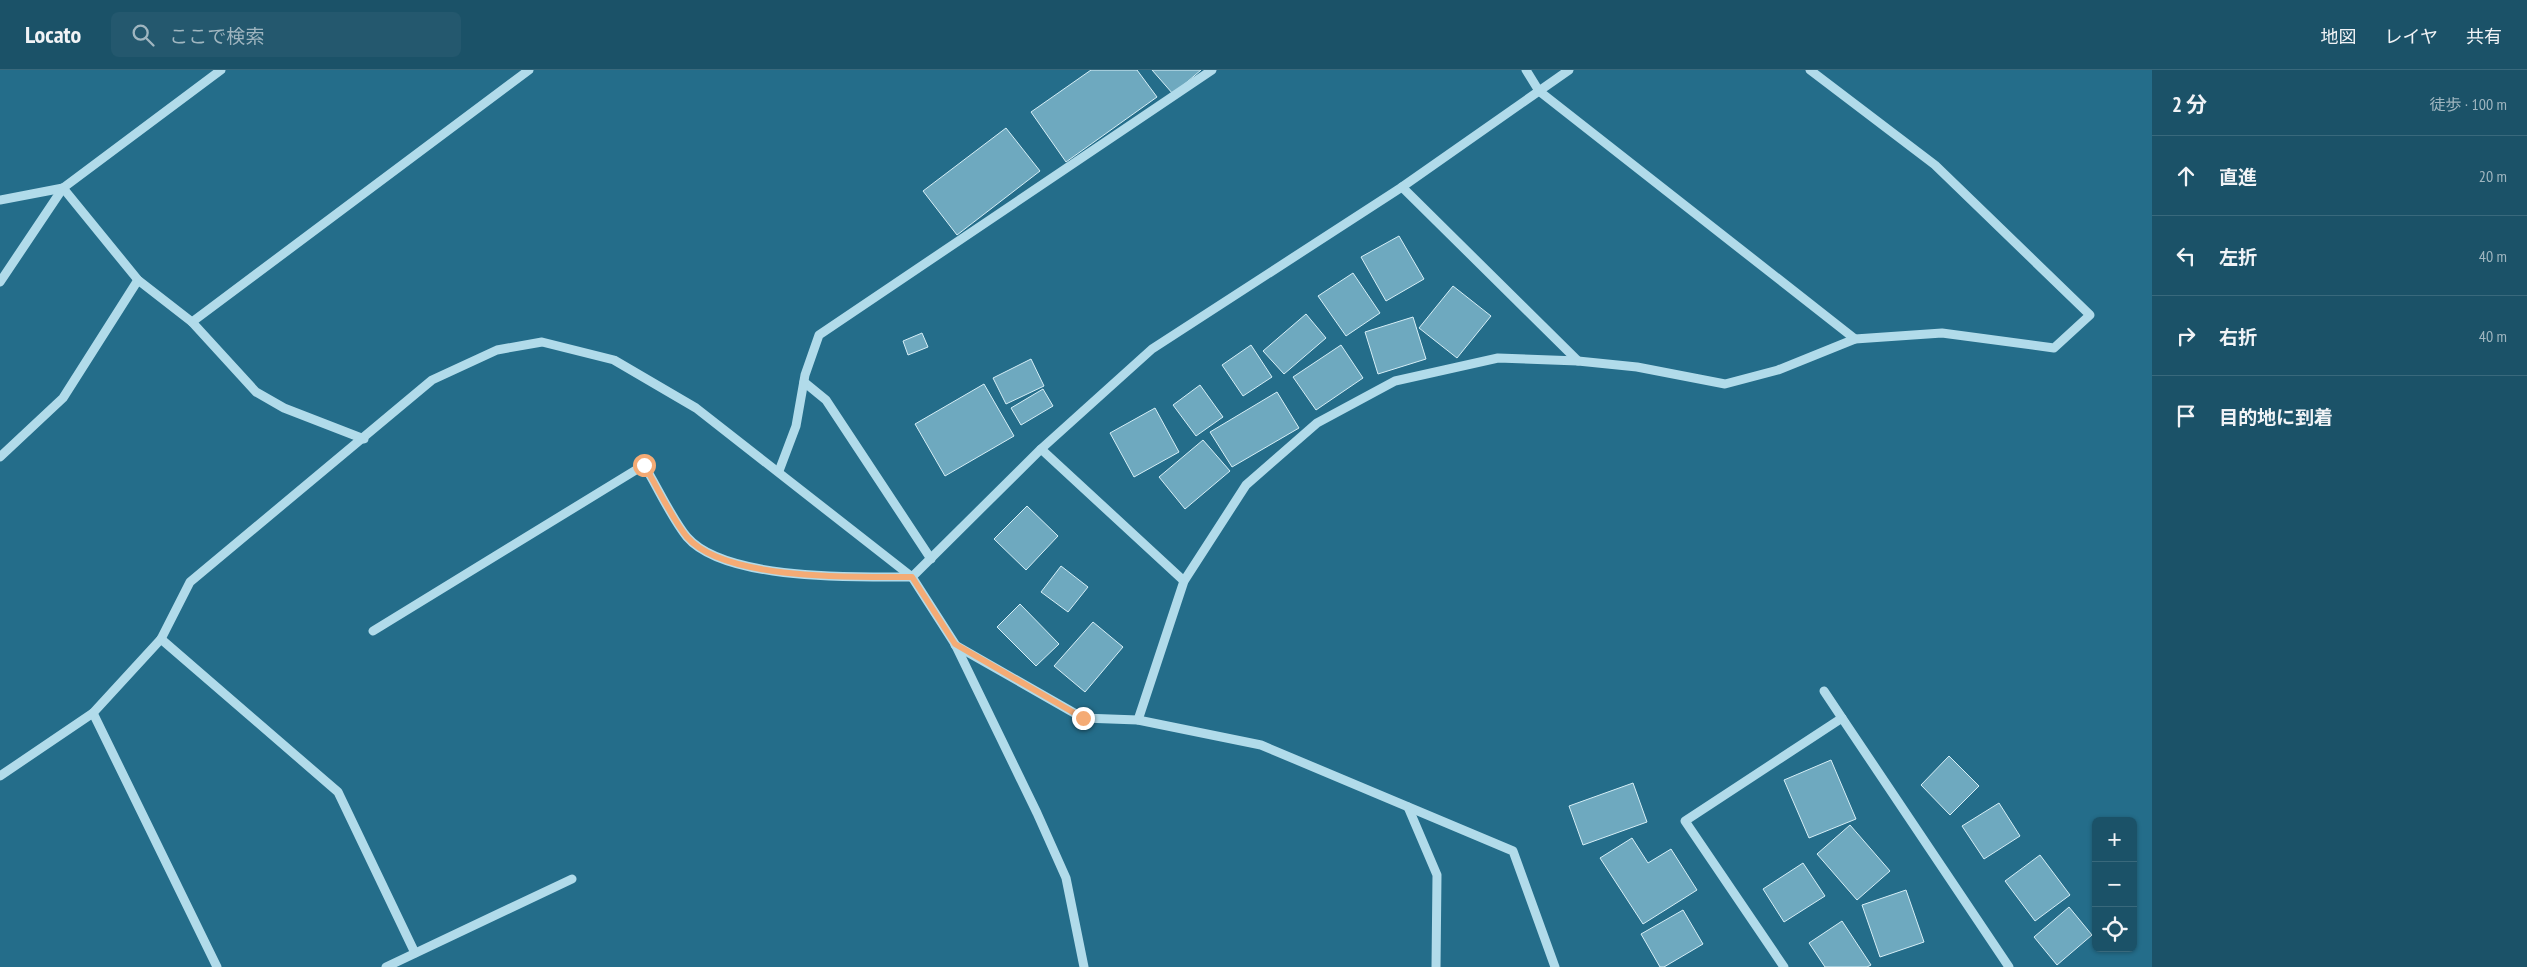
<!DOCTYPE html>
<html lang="ja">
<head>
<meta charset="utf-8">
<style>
	:root { --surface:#1b5268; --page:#24586e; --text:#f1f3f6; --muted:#a0b6c0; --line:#39697c }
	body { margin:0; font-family:"PT Sans Narrow","Noto Sans JP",sans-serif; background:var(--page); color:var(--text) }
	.controls { position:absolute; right:15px; bottom:15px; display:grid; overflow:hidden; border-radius:8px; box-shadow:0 1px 4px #0004 }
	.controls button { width:45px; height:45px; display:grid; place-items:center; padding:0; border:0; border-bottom:1px solid var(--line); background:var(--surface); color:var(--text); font:25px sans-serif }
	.stop { position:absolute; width:15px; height:15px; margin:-11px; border:4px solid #f4ab75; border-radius:50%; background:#fff }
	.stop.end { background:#f4ab75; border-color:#fff; box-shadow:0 1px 5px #0008 }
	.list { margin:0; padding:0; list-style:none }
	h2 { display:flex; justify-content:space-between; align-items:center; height:65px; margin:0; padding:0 20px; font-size:21px }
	h2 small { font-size:16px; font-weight:400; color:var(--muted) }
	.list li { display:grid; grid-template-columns:32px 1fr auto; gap:15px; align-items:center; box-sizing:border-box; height:80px; padding:0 20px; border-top:1px solid var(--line) }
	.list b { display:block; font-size:19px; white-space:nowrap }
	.list em { font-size:16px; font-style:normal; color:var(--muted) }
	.icon { flex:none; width:28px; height:28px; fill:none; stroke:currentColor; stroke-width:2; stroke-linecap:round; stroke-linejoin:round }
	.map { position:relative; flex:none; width:2152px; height:897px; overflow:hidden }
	header { display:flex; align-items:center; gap:30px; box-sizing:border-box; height:70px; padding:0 25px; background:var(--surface); border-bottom:1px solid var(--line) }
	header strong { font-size:24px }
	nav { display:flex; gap:28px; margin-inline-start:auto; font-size:18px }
	.search { width:350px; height:45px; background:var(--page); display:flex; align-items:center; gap:12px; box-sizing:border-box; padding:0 18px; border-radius:8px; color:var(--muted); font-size:19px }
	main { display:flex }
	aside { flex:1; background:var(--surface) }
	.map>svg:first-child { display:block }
	.building { fill:#6ea9bf; stroke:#d6eff7 }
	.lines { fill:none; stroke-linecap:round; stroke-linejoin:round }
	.minor { stroke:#b1dbea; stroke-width:9 }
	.route { stroke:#f4ab75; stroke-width:6 }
</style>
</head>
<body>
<header>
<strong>Locato</strong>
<div class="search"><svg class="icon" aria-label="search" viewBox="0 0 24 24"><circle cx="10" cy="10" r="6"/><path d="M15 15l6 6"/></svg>ここで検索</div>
<nav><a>地図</a><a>レイヤ</a><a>共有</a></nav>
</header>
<main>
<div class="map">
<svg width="2152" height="897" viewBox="0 0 2152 897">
	<rect width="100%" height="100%" fill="#246d8a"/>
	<g class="building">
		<path d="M1091 0H1137L1157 27 1066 92 1031 42Z"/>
		<path d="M1152 0H1201L1173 24Z"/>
		<path d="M1006 58 1040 101 957 165 923 121Z"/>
		<path d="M1399 166 1424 209 1386 231 1361 187Z"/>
		<path d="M1353 203 1380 243 1346 266 1318 226Z"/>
		<path d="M1453 216 1491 246 1457 288 1419 258Z"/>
		<path d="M1306 244 1326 268 1284 304 1263 281Z"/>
		<path d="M1413 247 1426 289 1378 304 1365 262Z"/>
		<path d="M922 263 928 277 908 285 903 271Z"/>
		<path d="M1251 275 1272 307 1243 326 1222 295Z"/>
		<path d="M1341 275 1363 308 1316 340 1293 307Z"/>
		<path d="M1031 289 1044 316 1006 334 993 308Z"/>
		<path d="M984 314 1014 366 945 406 915 354Z"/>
		<path d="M1200 315 1223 347 1196 366 1173 335Z"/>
		<path d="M1043 319 1053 336 1021 355 1011 338Z"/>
		<path d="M1277 322 1299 358 1232 397 1210 362Z"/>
		<path d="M1155 338 1179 382 1134 407 1110 363Z"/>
		<path d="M1203 370 1230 401 1185 439 1159 407Z"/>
		<path d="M1027 436 1058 466 1026 500 994 469Z"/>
		<path d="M1061 496 1088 517 1068 542 1041 522Z"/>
		<path d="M1020 534 1059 574 1036 596 997 557Z"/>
		<path d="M1093 552 1123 577 1085 622 1054 596Z"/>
		<path d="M1949 686 1979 716 1950 745 1921 715Z"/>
		<path d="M1831 690 1856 749 1809 768 1784 710Z"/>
		<path d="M1633 713 1647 752 1583 775 1569 736Z"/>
		<path d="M1999 733 2020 766 1984 789 1962 756Z"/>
		<path d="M1850 755 1890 801 1857 830 1817 784Z"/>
		<path d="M1632 768 1648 793 1671 779 1697 820 1643 854 1600 788Z"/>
		<path d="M2040 785 2070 825 2035 851 2005 811Z"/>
		<path d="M1803 793 1825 826 1784 852 1763 819Z"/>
		<path d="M1906 820 1924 872 1880 887 1862 835Z"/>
		<path d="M2069 837 2092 865 2057 895 2034 867Z"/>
		<path d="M1683 840 1703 874 1664 897H1660L1641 864Z"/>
		<path d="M1842 851 1871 895 1867 897H1825L1809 873Z"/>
	</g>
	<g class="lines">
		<g class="minor">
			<path d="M1526 0 1539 21 1855 269"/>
			<path d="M1402 117 1578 291"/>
			<path d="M63 118 138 210 192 252 256 322 284 338 364 369"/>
			<path d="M0 130 63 118"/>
			<path d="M0 212 63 118 221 0"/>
			<path d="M192 252 529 0"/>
			<path d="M804 312 826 330 931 489"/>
			<path d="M1041 379 1184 511"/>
			<path d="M0 387 63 328 138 210"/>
			<path d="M779 401 796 356 805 305 819 265 1212 0"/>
			<path d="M373 561 644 395C657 416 672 449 687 467 725 511 857 507 912 507L1041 379 1152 279 1402 117 1569 0"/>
			<path d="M161 569 338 722 415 883"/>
			<path d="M955 575 1083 648 1138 650 1261 675 1513 781 1555 897"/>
			<path d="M1824 621 1842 648"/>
			<path d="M93 643 217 897"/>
			<path d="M1138 650 1184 511 1246 415 1317 353 1395 311 1498 288 1578 291 1637 297 1725 314 1778 300 1855 269 1942 263 2054 278 2090 245 1935 95 1810 0"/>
			<path d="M0 706 93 643 161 569 190 512 432 310 497 280 542 272 614 290 696 338 912 507 955 574 1037 743 1066 808 1084 897"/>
			<path d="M1408 737 1437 805 1436 897"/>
			<path d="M386 897 572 809"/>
			<path d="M1784 897 1685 751 1842 648 2009 897"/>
		</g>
	</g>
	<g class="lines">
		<path class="route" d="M644 395C657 416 672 449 687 467 725 511 857 507 912 507L955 574 1083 648"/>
	</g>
</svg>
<div class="controls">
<button>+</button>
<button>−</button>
<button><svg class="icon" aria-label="locate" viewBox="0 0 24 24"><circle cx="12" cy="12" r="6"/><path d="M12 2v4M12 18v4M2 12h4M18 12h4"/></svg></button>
</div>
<div class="stop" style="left:644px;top:395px"></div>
<div class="stop end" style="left:1083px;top:648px"></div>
</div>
<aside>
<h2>2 分<small>徒歩 · 100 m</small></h2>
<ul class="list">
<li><svg class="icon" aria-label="ahead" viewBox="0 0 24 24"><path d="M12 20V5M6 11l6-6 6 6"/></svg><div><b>直進</b></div><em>20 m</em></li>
<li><svg class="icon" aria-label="left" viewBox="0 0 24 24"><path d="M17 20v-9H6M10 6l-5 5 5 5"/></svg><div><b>左折</b></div><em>40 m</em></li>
<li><svg class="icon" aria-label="right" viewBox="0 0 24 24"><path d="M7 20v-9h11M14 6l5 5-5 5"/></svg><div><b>右折</b></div><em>40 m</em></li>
<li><svg class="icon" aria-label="arrive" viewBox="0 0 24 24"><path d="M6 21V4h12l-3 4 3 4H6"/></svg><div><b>目的地に到着</b></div></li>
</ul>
</aside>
</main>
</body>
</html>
